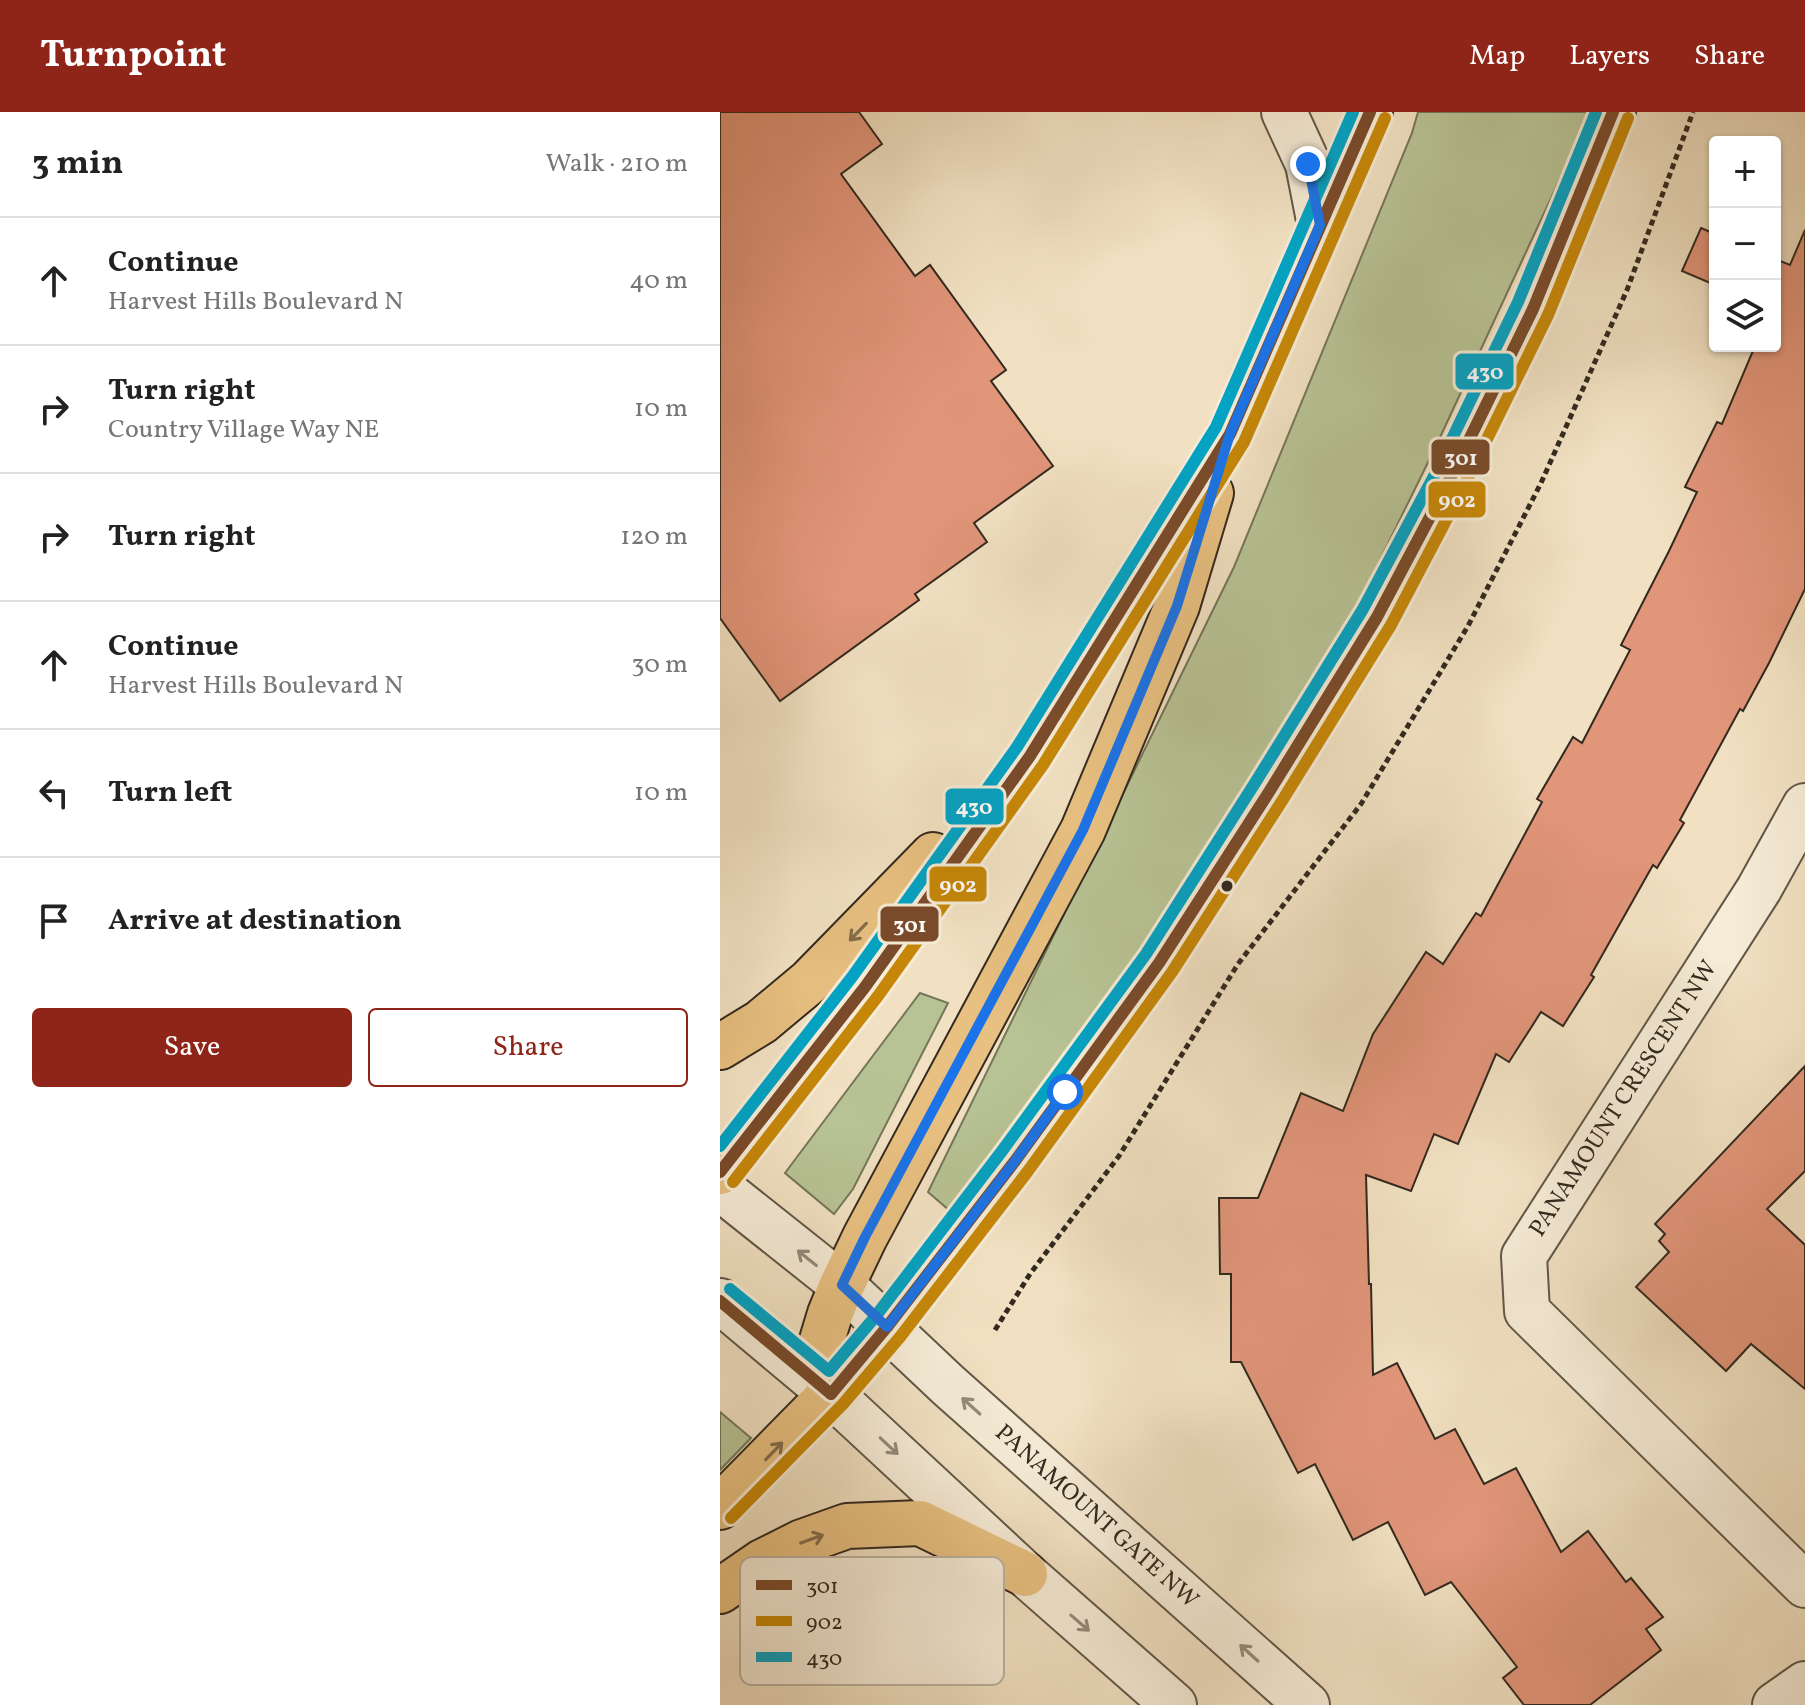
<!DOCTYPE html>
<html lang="en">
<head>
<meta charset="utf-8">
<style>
	:root { --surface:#fff; --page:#f2f2f2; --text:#222; --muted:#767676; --line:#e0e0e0; --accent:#8f2418 }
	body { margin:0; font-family:Vollkorn,serif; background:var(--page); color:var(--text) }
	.controls { position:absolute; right:24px; top:24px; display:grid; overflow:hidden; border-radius:8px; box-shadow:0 2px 6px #0004 }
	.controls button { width:72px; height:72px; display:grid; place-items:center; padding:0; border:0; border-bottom:2px solid var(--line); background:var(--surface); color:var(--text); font:40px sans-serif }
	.stop { position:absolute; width:24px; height:24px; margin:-18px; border:6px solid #1a73e8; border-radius:50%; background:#fff }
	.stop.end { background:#1a73e8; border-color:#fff; box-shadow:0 2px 8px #0008 }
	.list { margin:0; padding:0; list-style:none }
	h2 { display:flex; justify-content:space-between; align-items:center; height:104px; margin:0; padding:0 32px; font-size:34px }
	h2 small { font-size:26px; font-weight:400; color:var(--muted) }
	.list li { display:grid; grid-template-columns:52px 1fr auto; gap:24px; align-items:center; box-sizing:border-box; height:128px; padding:0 32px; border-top:2px solid var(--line) }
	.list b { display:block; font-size:30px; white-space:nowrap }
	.list p { margin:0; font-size:26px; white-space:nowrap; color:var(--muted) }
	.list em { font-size:26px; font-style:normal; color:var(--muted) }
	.actions { display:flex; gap:16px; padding:24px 32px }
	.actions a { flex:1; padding:18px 0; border:2px solid var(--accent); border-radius:8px; text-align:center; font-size:28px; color:var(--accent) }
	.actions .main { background:var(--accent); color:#fff }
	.icon { flex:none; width:44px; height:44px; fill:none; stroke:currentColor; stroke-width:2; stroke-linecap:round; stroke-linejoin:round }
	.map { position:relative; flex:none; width:1085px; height:1593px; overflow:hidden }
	header { display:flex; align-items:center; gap:48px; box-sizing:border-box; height:112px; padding:0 40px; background:var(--accent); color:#fff }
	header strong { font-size:38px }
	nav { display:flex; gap:44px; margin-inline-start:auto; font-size:28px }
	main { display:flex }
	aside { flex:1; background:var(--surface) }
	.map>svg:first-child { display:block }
	.green { fill:#b8c395; stroke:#75765a; stroke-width:2 }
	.building { fill:#e19579; stroke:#32291f; stroke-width:2 }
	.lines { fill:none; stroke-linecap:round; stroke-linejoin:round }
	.minor-casing { stroke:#625748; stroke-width:48 }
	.major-casing { stroke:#32291f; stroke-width:48 }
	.path { stroke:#32291f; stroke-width:5; stroke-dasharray:6 4; stroke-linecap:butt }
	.minor { stroke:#f6ecd7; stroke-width:44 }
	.major { stroke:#e8c081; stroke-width:44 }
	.bus-1-casing { stroke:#f6ecd7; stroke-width:18 }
	.bus-2-casing { stroke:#f6ecd7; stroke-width:18 }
	.bus-3-casing { stroke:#f6ecd7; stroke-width:18 }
	.bus-1 { stroke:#7a4b2a; stroke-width:12 }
	.bus-2 { stroke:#c68708; stroke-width:12 }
	.bus-3 { stroke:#02a3c5; stroke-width:12 }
	.oneway { stroke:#846d4b }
	.oneway2 { stroke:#948a7b }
	.route { stroke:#1a73e8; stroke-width:10 }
	.bus-dot { fill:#32291f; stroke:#f6ecd7; stroke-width:3 }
	.labels { text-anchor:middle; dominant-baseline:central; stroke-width:6; stroke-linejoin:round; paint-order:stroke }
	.street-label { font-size:24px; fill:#32291f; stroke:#f6ecd7 }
	.key { fill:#f6ecd7; stroke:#bbb2a0; stroke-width:2 }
	.key-label { font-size:22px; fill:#32291f }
	.line-badge { stroke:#f6ecd7; stroke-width:3 }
	.badge-label { font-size:22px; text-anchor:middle; font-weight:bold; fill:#fff }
</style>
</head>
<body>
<header>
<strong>Turnpoint</strong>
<nav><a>Map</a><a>Layers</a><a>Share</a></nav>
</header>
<main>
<aside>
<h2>3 min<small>Walk · 210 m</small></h2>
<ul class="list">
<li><svg class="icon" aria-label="ahead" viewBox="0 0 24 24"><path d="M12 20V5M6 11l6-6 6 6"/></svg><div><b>Continue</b><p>Harvest Hills Boulevard N</p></div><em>40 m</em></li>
<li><svg class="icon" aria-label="right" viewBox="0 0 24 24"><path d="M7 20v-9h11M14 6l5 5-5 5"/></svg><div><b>Turn right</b><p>Country Village Way NE</p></div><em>10 m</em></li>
<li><svg class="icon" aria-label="right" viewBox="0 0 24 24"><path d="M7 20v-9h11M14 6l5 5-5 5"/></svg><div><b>Turn right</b></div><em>120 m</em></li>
<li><svg class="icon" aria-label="ahead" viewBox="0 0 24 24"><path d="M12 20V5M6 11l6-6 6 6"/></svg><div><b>Continue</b><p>Harvest Hills Boulevard N</p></div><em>30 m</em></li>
<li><svg class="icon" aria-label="left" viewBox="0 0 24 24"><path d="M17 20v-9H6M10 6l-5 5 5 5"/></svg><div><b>Turn left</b></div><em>10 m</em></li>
<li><svg class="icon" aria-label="arrive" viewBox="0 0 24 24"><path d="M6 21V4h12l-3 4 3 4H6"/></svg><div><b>Arrive at destination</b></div></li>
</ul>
<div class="actions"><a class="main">Save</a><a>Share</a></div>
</aside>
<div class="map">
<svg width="1085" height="1593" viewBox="0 0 1085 1593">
	<rect width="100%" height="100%" fill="#f1e1c2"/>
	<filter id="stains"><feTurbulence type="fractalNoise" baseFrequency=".0025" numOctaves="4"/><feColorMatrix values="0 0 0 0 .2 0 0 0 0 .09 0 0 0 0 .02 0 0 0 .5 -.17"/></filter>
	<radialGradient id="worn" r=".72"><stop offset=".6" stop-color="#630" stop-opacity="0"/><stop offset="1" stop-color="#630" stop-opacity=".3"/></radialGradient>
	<g class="green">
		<path d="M698 0H871L716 334 609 552 419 848 230 1099 208 1080 514 455 692 21Z"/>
		<path d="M200 881 228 891 133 1077 114 1102 65 1061Z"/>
		<path d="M0 1300 31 1326 0 1358Z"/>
	</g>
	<g class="building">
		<path d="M0 0H139L162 32 121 62 195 164 210 153 286 258 271 269 333 354 254 411 267 430 195 482 199 488 60 589 0 506Z"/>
		<path d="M981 116 995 122V173L962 159Z"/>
		<path d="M1085 118V477L1049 551 1023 599 1020 597 960 708 964 711 937 756 933 753 871 863 874 865 843 914 821 900 789 950 776 942 738 1032 714 1022 691 1079 646 1063 649 1172H651L653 1263 677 1251 715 1327 735 1317 764 1372 796 1356 841 1440 868 1419 906 1470 911 1466 943 1505 926 1517 941 1538 870 1593H804L783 1566 797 1555 731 1470 705 1483 668 1410 633 1428 595 1352 578 1361 521 1250H511V1162H500L499 1086H538L581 981 623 999 653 922 706 840 723 852 756 801 761 804 822 690 817 687 853 625 862 631 910 538 901 533 949 439 977 380 965 375 997 310 1002 312 1035 234H1055V147L1070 153Z"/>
		<path d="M1085 954V1059L1047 1097 1085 1133V1277L1031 1232 1006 1259 916 1175 949 1140 939 1129 945 1122 935 1112Z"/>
	</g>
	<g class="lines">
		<g class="minor-casing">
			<g id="minor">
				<path d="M564 0 588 52 600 113"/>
				<path d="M1085 694 1039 777 804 1144 807 1199 1085 1473"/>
				<path id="s1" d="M0 1076 122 1173 228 1273 587 1593"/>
				<path d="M0 1189 111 1282 305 1462 454 1593"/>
				<path d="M1055 1593 1085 1572"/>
			</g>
		</g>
		<g class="major-casing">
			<g id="major">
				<path d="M0 935 41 910 89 870 213 743"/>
				<path d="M0 1060 145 875 310 644 510 322 650 0"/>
				<path d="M111 1282 100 1235 110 1202 122 1173 145 1125 363 718 457 494 491 381"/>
				<path d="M0 1395 111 1282 167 1215 295 1049 439 851 549 680 657 505 728 371 813 197 893 0"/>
				<path d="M0 1479 42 1450 82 1430 127 1414 200 1411 305 1462"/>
			</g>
		</g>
		<path class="path" d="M275 1218 310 1162 399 1044 518 852 641 692 748 514 821 371 907 178 973 0"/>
		<use href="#minor" class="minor"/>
		<use href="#major" class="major"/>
		<g class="bus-1-casing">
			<g id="bus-1">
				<path d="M0 1060 145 875 310 644 510 322 650 0"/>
				<path d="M0 1189 111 1282"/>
				<path d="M111 1282 167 1215 295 1049 439 851 549 680 657 505 728 371 813 197 893 0"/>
			</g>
		</g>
		<g class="bus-2-casing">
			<g id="bus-2">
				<path d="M13 1070 158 884 323 653 524 330 665 6"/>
				<path d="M11 1406 123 1292 180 1225 308 1059 452 860 562 689 671 513 742 378 828 203 908 6"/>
			</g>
		</g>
		<g class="bus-3-casing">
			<g id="bus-3">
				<path d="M0 1034 132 865 297 635 496 315 633 0"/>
				<path d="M10 1177 109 1259 155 1205 282 1039 426 842 535 671 643 497 714 364 798 190 876 0"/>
			</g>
		</g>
		<use href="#bus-1" class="bus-1"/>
		<use href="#bus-2" class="bus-2"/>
		<use href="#bus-3" class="bus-3"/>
	</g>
	<defs><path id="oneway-shaft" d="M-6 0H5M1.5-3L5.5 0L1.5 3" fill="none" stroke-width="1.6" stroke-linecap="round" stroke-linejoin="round" transform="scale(2)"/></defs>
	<g class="oneway">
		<use href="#oneway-shaft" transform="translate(138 820) rotate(134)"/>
		<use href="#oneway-shaft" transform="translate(54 1339) rotate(-46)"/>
		<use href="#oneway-shaft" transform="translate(92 1427) rotate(-20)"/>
	</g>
	<g class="oneway2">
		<use href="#oneway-shaft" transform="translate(87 1146) rotate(-141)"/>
		<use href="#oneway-shaft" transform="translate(251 1294) rotate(-138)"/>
		<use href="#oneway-shaft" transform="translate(169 1334) rotate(43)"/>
		<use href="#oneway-shaft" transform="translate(360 1511) rotate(41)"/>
		<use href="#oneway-shaft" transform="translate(529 1541) rotate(-138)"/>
	</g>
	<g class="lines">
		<path class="route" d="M345 980 295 1049 167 1215 122 1173 145 1125 363 718 457 494 510 322 600 113 588 52"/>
	</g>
	<circle class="bus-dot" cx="507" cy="774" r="7"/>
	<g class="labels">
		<g class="street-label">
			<text transform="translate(904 987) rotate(-57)">PANAMOUNT CRESCENT NW</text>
			<text stroke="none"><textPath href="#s1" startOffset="500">PANAMOUNT GATE NW</textPath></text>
		</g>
	</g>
	<rect x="20" y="1445" width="264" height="128" rx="12" class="key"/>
	<rect x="36" y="1468" width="36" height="10" fill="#7a4b2a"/>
	<rect x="36" y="1504" width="36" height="10" fill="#c68708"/>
	<rect x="36" y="1540" width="36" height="10" fill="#02a3c5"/>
	<g class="key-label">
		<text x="86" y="1481">301</text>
		<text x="86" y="1517">902</text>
		<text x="86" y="1553">430</text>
	</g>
	<g class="line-badge">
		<rect x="734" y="240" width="61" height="39" rx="8" fill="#02a3c5"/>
		<rect x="710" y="326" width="61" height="38" rx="8" fill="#7a4b2a"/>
		<rect x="707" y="368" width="60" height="39" rx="8" fill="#c68708"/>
		<rect x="224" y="675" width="61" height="39" rx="8" fill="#02a3c5"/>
		<rect x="208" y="753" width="60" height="38" rx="8" fill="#c68708"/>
		<rect x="159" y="793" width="61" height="38" rx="8" fill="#7a4b2a"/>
	</g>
	<g class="badge-label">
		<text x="765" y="267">430</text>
		<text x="741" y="353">301</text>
		<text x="737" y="395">902</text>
		<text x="254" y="702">430</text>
		<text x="238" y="780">902</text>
		<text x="190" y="820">301</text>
	</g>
	<rect width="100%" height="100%" filter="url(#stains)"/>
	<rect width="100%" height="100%" fill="url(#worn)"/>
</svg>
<div class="controls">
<button>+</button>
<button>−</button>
<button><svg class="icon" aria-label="layers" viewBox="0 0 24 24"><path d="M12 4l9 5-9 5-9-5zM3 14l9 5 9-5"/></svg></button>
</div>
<div class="stop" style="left:345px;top:980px"></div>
<div class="stop end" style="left:588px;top:52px"></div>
</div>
</main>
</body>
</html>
